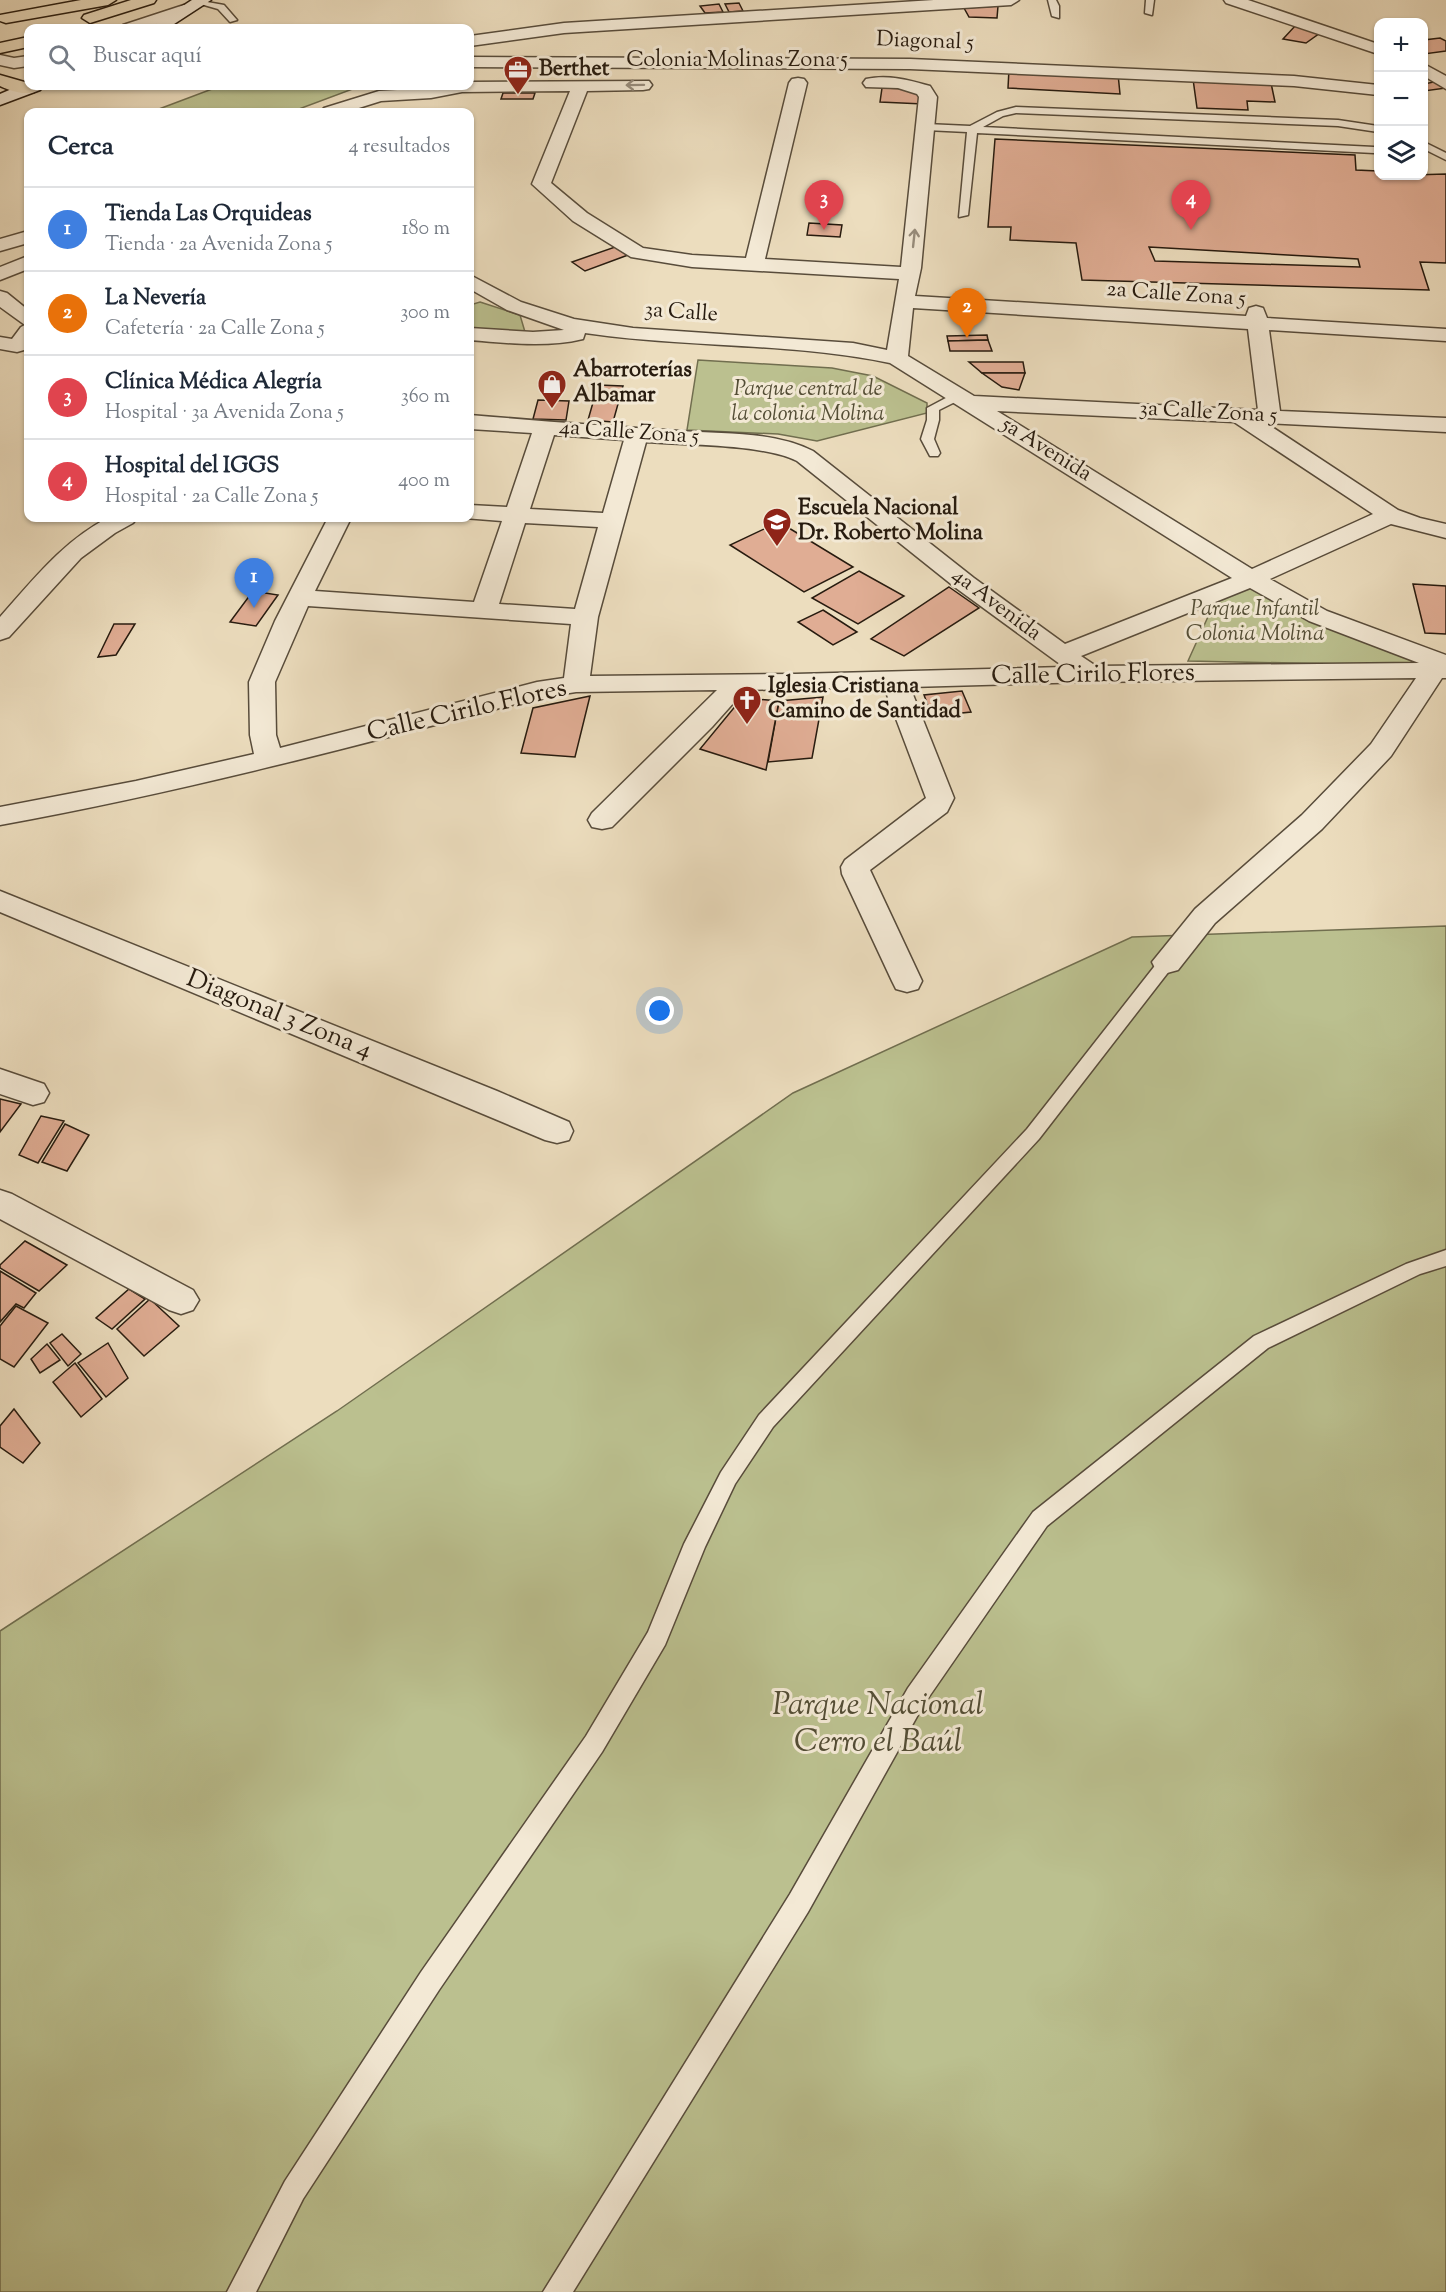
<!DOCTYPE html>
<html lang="es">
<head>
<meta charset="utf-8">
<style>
	:root { --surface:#fff; --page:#f2f2f3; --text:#1f2937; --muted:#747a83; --line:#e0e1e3; --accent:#1a73e8 }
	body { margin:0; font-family:"Sorts Mill Goudy",serif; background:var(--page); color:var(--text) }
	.controls { position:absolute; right:18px; top:18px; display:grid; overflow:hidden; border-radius:12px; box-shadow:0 2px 4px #0004 }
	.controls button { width:54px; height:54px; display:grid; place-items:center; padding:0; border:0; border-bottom:2px solid var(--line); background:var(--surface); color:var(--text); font:30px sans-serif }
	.you { position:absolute; left:660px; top:1011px; width:21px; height:21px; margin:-15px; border:4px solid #fff; border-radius:50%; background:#1a73e8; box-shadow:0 0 0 9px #1a73e833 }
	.badge { display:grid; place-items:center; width:39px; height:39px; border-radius:50%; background:var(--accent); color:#fff; font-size:20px; font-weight:700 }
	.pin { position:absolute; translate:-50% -50px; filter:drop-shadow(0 2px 3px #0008) }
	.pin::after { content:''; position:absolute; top:32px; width:21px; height:18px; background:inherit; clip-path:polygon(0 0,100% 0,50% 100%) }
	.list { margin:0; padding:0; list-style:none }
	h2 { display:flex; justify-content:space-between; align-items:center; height:78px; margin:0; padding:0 24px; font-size:26px }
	h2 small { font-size:20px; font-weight:400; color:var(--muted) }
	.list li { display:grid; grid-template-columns:39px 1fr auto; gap:18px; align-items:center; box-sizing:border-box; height:84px; padding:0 24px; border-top:2px solid var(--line) }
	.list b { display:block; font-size:22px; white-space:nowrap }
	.list p { margin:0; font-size:20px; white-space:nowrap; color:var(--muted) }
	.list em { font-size:20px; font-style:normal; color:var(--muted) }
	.icon { flex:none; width:33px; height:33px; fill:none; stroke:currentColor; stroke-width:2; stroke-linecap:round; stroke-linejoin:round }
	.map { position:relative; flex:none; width:1446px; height:2292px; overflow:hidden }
	.search { position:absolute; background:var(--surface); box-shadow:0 2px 4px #0004; left:24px; top:24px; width:450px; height:66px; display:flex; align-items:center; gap:15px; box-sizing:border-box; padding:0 21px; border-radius:12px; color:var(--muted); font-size:22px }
	.panel { position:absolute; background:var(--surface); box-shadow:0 2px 4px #0004; left:24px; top:108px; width:450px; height:414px; border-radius:12px }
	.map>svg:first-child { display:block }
	.green { fill:#bbc08f; stroke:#716e4f; stroke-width:1.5 }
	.building { fill:#e0ad94; stroke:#271b0f; stroke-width:1.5; fill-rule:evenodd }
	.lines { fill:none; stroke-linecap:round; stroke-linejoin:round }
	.lane-casing { stroke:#584c3b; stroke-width:3 }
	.street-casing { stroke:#584c3b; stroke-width:3 }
	.secondary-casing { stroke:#271b0f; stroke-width:3 }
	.primary-casing { stroke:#271b0f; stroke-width:3 }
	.lane { fill:#f3e9d5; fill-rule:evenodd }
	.street { fill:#f3e9d5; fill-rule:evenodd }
	.secondary { fill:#f3e9d5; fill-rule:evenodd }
	.primary { fill:#ecddbe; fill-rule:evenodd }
	.oneway { stroke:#978c7c }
	.labels { text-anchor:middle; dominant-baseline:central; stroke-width:6; stroke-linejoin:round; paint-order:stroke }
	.far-street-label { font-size:22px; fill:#271b0f; stroke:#f3e9d5 }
	.far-poi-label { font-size:22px; font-weight:bold; fill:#271b0f; stroke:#f3e9d5; text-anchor:start }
	.far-park-label { font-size:22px; font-style:italic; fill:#534d35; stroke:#f3e9d5 }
	.street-label { font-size:26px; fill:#271b0f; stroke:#f3e9d5 }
	.near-park-label { font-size:32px; font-style:italic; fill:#534d35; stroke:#f3e9d5 }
</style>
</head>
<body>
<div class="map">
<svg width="1446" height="2292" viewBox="0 0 1446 2292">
	<rect width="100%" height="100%" fill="#ecddbe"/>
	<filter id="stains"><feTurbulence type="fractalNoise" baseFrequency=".00333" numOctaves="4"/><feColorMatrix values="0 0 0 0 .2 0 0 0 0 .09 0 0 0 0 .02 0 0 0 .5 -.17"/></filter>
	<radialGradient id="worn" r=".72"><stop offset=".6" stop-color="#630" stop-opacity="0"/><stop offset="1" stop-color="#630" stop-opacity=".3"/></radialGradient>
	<g class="green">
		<path d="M220 86H353L358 87 291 112H151Z"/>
		<path d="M480 302 520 315 525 332 470 329V305Z"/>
		<path d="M698 360 832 368 873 376 927 403V413L817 441 778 434 687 430Z"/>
		<path d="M1256 582 1446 666 1188 661 1216 599Z"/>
		<path d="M1446 926V2292H0V1631L337 1411 793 1093 1132 937Z"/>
	</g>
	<g class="building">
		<path d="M739 3 743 11 729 12 725 4Z"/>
		<path d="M719 4 723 12 705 13 700 6Z"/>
		<path d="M998 6 997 18 969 17 964 8Z"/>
		<path d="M1295 26 1320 33 1306 43 1283 39Z"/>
		<path d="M1440 38 1446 41V51L1424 54V40Z"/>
		<path d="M1009 69 1118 74 1120 94 1008 88Z"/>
		<path d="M1193 79 1271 83 1275 102 1247 101 1248 110 1197 108Z"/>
		<path d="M1438 81 1446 88 1424 91V84Z"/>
		<path d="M882 88 915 89 924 93 923 104 880 102Z"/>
		<path d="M503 93H535L533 99H501Z"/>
		<path d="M995 139 1355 155 1356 170 1378 171V176L1446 174V263L1420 262 1429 290 1082 280 1076 243 1010 240 1011 227H988ZM1149 247 1358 259 1360 267 1155 261Z"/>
		<path d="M809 223 842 225 840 237 807 235Z"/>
		<path d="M615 247 628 255 585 271 572 262Z"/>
		<path d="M987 335 988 340 948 341 947 336Z"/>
		<path d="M988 340 992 351H950L948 341Z"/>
		<path d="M969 362H1023L1025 373H982Z"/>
		<path d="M982 373H1025L1019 390 1002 387Z"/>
		<path d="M598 385 623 386 613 422 588 420Z"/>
		<path d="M538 400 569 401 566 420 533 419Z"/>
		<path d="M779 522 853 567 804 592 730 545Z"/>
		<path d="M859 571 904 596 858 624 812 598Z"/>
		<path d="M1413 584 1446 586V634L1425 633Z"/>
		<path d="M949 587 979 608 904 656 871 639Z"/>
		<path d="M253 591 278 595 256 626 230 622Z"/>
		<path d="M823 610 857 632 833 645 798 622Z"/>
		<path d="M114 624H135L116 655 98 657Z"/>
		<path d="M962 691 971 712 932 716 924 695Z"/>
		<path d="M590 696 575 757 521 753 533 708Z"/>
		<path d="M823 697 812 758 768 762 779 701Z"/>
		<path d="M742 698 779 701 766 770 700 749Z"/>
		<path d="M0 1099 21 1104 0 1132Z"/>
		<path d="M41 1116 64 1121 38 1163 19 1155Z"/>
		<path d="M65 1124 89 1135 67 1171 42 1162Z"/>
		<path d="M25 1241 67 1265 39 1291 0 1268V1265Z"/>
		<path d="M0 1271 36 1293 24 1308 16 1304 0 1322Z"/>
		<path d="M129 1289 145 1299 112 1329 96 1318Z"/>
		<path d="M150 1299 179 1326 144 1356 117 1329Z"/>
		<path d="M16 1306 48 1323 14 1367 0 1359V1326Z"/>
		<path d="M62 1334 81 1354 68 1366 50 1343Z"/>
		<path d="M108 1343 128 1378 106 1397 78 1363Z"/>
		<path d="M47 1344 60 1360 40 1373 31 1359Z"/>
		<path d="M75 1363 102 1399 81 1417 53 1382Z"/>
		<path d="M14 1409 40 1443 23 1463 0 1447V1426Z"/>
	</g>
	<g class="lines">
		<g class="lane-casing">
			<g id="lane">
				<path d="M196 0 224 5 237 20 230 22 218 9 197 3Z"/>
				<path d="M1048 0H1056L1059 6V18L1052 16Z"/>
				<path d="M1146 0H1154L1152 15 1145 13Z"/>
				<path d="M1016 107 1338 120 1378 126V132L1338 126 1016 113 1003 116 983 127 1374 147 1378 151 1374 153 977 133 968 215 959 217 967 132 926 130 921 127 926 124 970 126 997 112Z"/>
				<path d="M1424 142 1446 153V160L1424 149Z"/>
				<path d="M959 391 965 395 963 398 939 410V420L934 439 940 453 938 456H930L921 439 927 420V408Z"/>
				<path d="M1167 956 1173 958 1175 962 1173 966 1039 1139 773 1427 735 1484 705 1547 665 1645 602 1752 439 1990 303 2199 256 2292H227L285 2181 421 1972 586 1736 648 1632 684 1544 721 1472 759 1415 1027 1129 1161 958Z"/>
				<path d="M1446 1250V1266L1420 1274 1268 1348 1047 1526 924 1704 808 1912 573 2292H543L790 1894 908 1688 1033 1512 1254 1336 1406 1264Z"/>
			</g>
		</g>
		<g class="street-casing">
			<g id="street">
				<path d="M934 0H1019L1011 5 564 33 470 46V36L564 23Z"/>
				<path d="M1224 0H1248L1378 44V54L1226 3Z"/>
				<path d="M184 5 192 10 190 13 144 28H121L123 25Z"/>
				<path d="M0 55 14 58 28 56V66L14 68 0 65Z"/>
				<path d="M470 57 910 59 1294 76 1378 85V95L1294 86 910 69 470 67Z"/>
				<path d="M1424 64 1446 76V89L1424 76Z"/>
				<path d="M798 78 804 79 807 83 765 259 901 267 919 97 917 94 898 88 866 87 863 83 866 79C888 74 909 80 930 86L937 97 921 268 915 296 1246 316 1249 308 1256 306 1263 308 1267 318 1446 329V341L1269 330 1280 411 1446 418V432L1266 423 1398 510 1420 518 1446 524V538L1391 524 1270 579 1327 611 1446 655V678H1442L1391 756 1322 829 1215 923 1178 970 1167 973 1156 970 1152 962 1195 909 1302 815 1371 744 1416 678 1090 682 910 687 954 798 947 812 870 870 922 981 918 989 907 992 896 989 892 981 842 874 841 867 845 860 926 798 884 687 745 690 712 727 612 827 602 829 592 827 588 820 592 813 717 690 576 692 538 698C359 745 182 792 0 825V807L136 781 254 754 250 735 249 682 275 621 328 518H351L315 591 474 602 502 521 464 518H470V505L507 507 532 433 470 429V415C540 421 609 426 679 431 723 434 773 431 813 451L974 578 1065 644 1232 578 890 363C790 342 686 348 585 333L583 339C547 348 506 343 470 340V328L533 332 564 330 507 310 470 289V275L521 302 574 319 633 328 853 343 887 350 899 279 692 267 631 257 573 221 532 184 570 91 462 92 431 98 381 101 346 112H321L324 108 379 91 470 86V82L649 81 652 85 649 89 643 90 587 91 551 183 587 213 643 248 692 255 746 258 789 83 792 79ZM913 308 1248 329 1258 410 974 396 908 356ZM997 411 1234 422 1373 514 1252 569ZM554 435 624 440 603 513 530 509ZM646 442C686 445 763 444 797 461L956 588 1064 667 795 674 590 676 598 617ZM525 523 598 527 575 609 499 604ZM1250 588 1309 621 1419 663 1096 666 1081 656ZM308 606 571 624 564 678 537 682 280 748 276 735 275 682Z"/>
				<path d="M28 231V243L0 251V239Z"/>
				<path d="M28 256V269L0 280V267Z"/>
				<path d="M0 291 7 293 28 310V345L24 350 17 352 0 349V337L12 339 21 327 25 325 0 307Z"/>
				<path d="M108 518H137L133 523 115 533 81 558 9 637 0 640V617C33 580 64 540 108 518Z"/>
				<path d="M0 891 497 1091 569 1122 573 1131 569 1140 557 1143 545 1140 0 912Z"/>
				<path d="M0 1069 44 1084 49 1093 44 1102 33 1105 0 1094Z"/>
				<path d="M0 1190 12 1194 193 1290 199 1300 193 1310 181 1314 169 1310 0 1219Z"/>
			</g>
		</g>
		<g class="secondary-casing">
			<g id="secondary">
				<path d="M192 0H211L168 28H149Z"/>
				<path d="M28 82V86H43L40 90 0 105V94Z"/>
			</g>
		</g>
		<g class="primary-casing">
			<g id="primary">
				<path d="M81 0H116L108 5 6 23 0 21V15Z"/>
				<path d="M131 0H156L154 3 90 23 82 18 84 15Z"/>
				<path d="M28 37V47L0 53V43Z"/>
				<path d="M0 75 28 83V86H35L37 88 34 92C23 95 11 91 0 86Z"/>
			</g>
		</g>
		<use href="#lane" class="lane"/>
		<use href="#street" class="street"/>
		<use href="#secondary" class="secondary"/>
		<use href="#primary" class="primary"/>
	</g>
	<defs><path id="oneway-shaft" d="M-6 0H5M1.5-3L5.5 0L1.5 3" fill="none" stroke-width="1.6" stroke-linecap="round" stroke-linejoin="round" transform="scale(1.5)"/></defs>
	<g class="oneway">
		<use href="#oneway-shaft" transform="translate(635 85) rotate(179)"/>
		<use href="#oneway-shaft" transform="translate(914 238) rotate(-84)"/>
	</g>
	<defs>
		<g id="office-pin" transform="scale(1.5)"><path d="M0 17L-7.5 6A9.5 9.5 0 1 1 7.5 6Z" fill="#8f2418" stroke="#f3e9d5"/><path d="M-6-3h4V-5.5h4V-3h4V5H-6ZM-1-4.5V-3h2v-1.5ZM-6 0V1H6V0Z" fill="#fff"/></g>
		<g id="shop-pin" transform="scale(1.5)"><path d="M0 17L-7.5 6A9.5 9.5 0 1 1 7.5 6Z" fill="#8f2418" stroke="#f3e9d5"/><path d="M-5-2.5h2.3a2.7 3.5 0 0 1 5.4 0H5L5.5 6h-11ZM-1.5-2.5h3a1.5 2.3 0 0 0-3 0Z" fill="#fff"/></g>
		<g id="school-pin" transform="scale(1.5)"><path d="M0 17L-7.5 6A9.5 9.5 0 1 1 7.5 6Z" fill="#8f2418" stroke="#f3e9d5"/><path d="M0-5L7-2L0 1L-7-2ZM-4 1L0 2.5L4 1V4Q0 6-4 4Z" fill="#fff"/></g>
		<g id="church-pin" transform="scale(1.5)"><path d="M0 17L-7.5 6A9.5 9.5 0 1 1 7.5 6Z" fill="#8f2418" stroke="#f3e9d5"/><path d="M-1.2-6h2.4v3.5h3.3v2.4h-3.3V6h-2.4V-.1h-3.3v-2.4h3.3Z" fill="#fff"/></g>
	</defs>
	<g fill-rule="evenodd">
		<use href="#office-pin" x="518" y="70"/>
		<use href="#shop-pin" x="552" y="384"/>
		<use href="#school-pin" x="777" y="522"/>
		<use href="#church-pin" x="747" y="700"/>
	</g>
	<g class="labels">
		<g class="far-street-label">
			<text transform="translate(925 42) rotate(2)">Diagonal 5</text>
			<text x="737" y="61">Colonia Molinas Zona 5</text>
			<text transform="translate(1176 295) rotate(4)">2a Calle Zona 5</text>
			<text transform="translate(681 313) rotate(4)">3a Calle</text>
			<text transform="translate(1208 413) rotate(3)">3a Calle Zona 5</text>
			<text transform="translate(629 433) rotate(4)">4a Calle Zona 5</text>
			<text transform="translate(1046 450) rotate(32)">5a Avenida</text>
			<text transform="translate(996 605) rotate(37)">4a Avenida</text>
		</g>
		<g class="far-poi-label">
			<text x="539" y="70">Berthet</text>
			<text x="573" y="371">Abarroterías<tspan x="573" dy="25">Albamar</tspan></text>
			<text x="798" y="509">Escuela Nacional<tspan x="798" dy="25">Dr. Roberto Molina</tspan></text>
			<text x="768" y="687">Iglesia Cristiana<tspan x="768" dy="25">Camino de Santidad</tspan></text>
		</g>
		<g class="far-park-label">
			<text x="808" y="390">Parque central de<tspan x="808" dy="25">la colonia Molina</tspan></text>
			<text x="1255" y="610">Parque Infantil<tspan x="1255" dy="25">Colonia Molina</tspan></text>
		</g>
		<g class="street-label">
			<text transform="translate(1093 675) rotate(-1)">Calle Cirilo Flores</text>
			<text transform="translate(467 711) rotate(-13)">Calle Cirilo Flores</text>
			<text transform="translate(279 1015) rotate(22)">Diagonal 3 Zona 4</text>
		</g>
		<g class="near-park-label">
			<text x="878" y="1706">Parque Nacional<tspan x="878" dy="37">Cerro el Baúl</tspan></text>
		</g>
	</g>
	<rect width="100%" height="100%" filter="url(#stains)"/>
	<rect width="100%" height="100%" fill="url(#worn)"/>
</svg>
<div class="controls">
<button>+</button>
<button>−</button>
<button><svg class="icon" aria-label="layers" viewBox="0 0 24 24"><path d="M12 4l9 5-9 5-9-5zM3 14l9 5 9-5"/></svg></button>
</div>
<div class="you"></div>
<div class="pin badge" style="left:254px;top:608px;background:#3f7fe0">1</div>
<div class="pin badge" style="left:967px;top:338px;background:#e8710a">2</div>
<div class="pin badge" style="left:824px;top:230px;background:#e0444e">3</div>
<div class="pin badge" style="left:1191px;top:230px;background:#e0444e">4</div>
<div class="search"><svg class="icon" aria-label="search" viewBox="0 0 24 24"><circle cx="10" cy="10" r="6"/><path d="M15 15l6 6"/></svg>Buscar aquí</div>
<section class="panel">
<h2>Cerca<small>4 resultados</small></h2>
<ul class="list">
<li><span class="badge" style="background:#3f7fe0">1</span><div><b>Tienda Las Orquideas</b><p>Tienda · 2a Avenida Zona 5</p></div><em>180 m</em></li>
<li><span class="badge" style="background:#e8710a">2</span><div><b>La Nevería</b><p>Cafetería · 2a Calle Zona 5</p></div><em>300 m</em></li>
<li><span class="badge" style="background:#e0444e">3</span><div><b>Clínica Médica Alegría</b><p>Hospital · 3a Avenida Zona 5</p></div><em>360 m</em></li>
<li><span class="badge" style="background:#e0444e">4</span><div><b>Hospital del IGGS</b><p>Hospital · 2a Calle Zona 5</p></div><em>400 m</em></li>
</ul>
</section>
</div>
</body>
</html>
